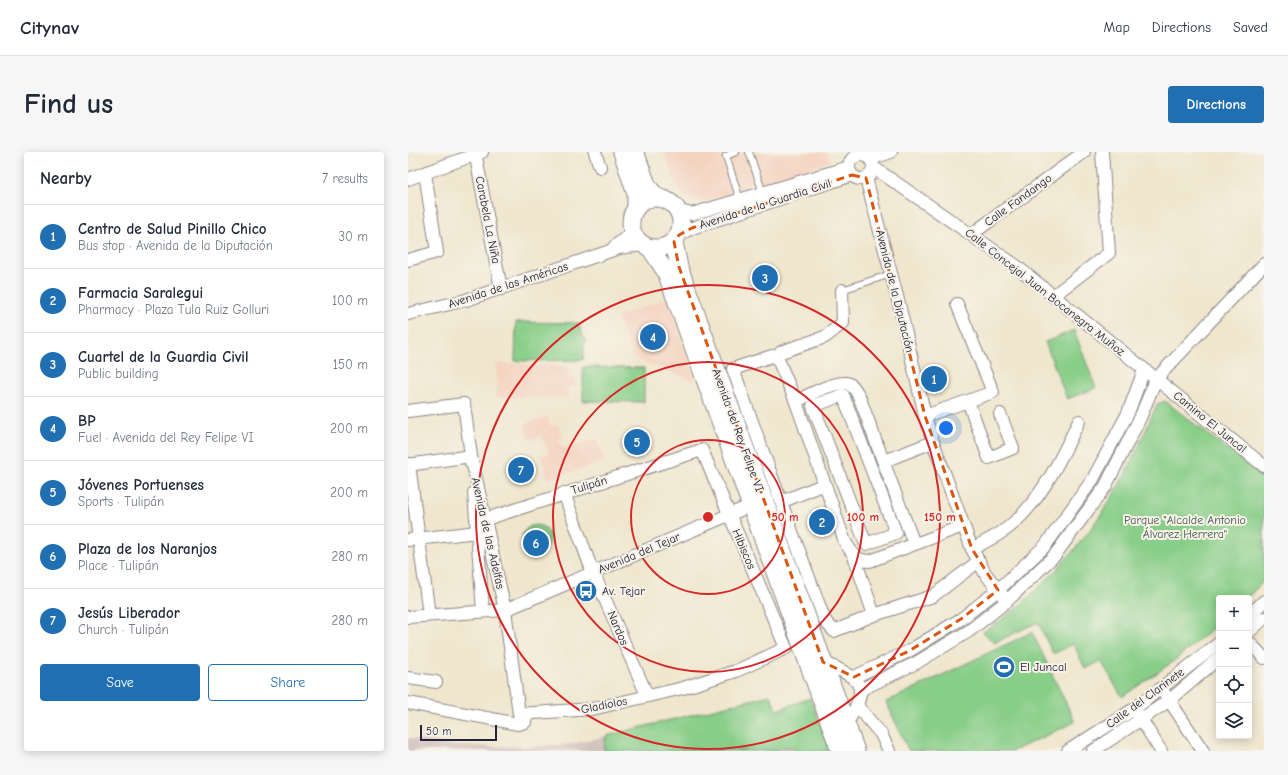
<!DOCTYPE html>
<html lang="en">
<head>
<meta charset="utf-8">
<style>
	:root { --surface:#fff; --page:#f6f6f7; --text:#1f2937; --muted:#747a83; --line:#e0e1e3; --accent:#1f6fb2 }
	body { margin:0; font-family:"Comic Neue",sans-serif; background:var(--page); color:var(--text) }
	.controls { position:absolute; right:12px; bottom:12px; display:grid; overflow:hidden; border-radius:4px; box-shadow:0 2px 10px #0003 }
	.controls button { width:36px; height:36px; display:grid; place-items:center; padding:0; border:0; border-bottom:1px solid var(--line); background:var(--surface); color:var(--text); font:20px sans-serif }
	.scale { position:absolute; left:12px; bottom:10px; width:77px; box-sizing:border-box; padding-left:4px; border:2px solid #22223b; border-top:0; font-size:11px; line-height:14px; white-space:nowrap; color:#22223b; -webkit-text-stroke:3px #f7f3e8; paint-order:stroke }
	.you { position:absolute; left:538px; top:276px; width:14px; height:14px; margin:-10px; border:3px solid #fff; border-radius:50%; background:#1a73e8; box-shadow:0 0 0 6px #1a73e833 }
	.badge { display:grid; place-items:center; width:26px; height:26px; border-radius:50%; background:var(--accent); color:#fff; font-size:13px; font-weight:700 }
	.pin { position:absolute; translate:-50% -50%; border:2px solid #fff; box-shadow:0 1px 4px #0006 }
	.list { margin:0; padding:0; list-style:none }
	h2 { display:flex; justify-content:space-between; align-items:center; height:52px; margin:0; padding:0 16px; font-size:17px }
	h2 small { font-size:13px; font-weight:400; color:var(--muted) }
	.list li { display:grid; grid-template-columns:26px 1fr auto; gap:12px; align-items:center; box-sizing:border-box; height:64px; padding:0 16px; border-top:1px solid var(--line) }
	.list b { display:block; font-size:15px; white-space:nowrap }
	.list p { margin:0; font-size:13px; white-space:nowrap; color:var(--muted) }
	.list em { font-size:13px; font-style:normal; color:var(--muted) }
	.actions { display:flex; gap:8px; padding:12px 16px }
	.actions a { flex:1; padding:9px 0; border:1px solid var(--accent); border-radius:4px; text-align:center; font-size:14px; color:var(--accent) }
	.actions .main { background:var(--accent); color:#fff }
	.icon { flex:none; width:22px; height:22px; fill:none; stroke:currentColor; stroke-width:2; stroke-linecap:round; stroke-linejoin:round }
	.map { position:relative; flex:none; width:856px; height:599px; overflow:hidden; border-radius:4px }
	header { display:flex; align-items:center; gap:24px; box-sizing:border-box; height:56px; padding:0 20px; background:var(--surface); border-bottom:1px solid var(--line) }
	header strong { font-size:19px }
	nav { display:flex; gap:22px; margin-inline-start:auto; font-size:14px }
	.intro { display:flex; align-items:center; justify-content:space-between; box-sizing:border-box; height:96px; padding:0 24px }
	h1 { margin:0; font-size:28px }
	.button { padding:10px 18px; border-radius:4px; background:var(--accent); color:#fff; font-size:14px; font-weight:700 }
	main { display:flex; gap:24px; padding:0 24px }
	aside { flex:1; background:var(--surface); border-radius:4px; box-shadow:0 2px 10px #0003 }
	.map>svg:first-child { display:block }
	.built { fill:#f4d3c0 }
	.industrial { fill:#d0c0bc }
	.green { fill:#88ce88; stroke:#557862 }
	.lines { fill:none; stroke-linecap:round; stroke-linejoin:round }
	.lane-casing { stroke:#898484; stroke-width:8 }
	.street-casing { stroke:#898484; stroke-width:14 }
	.secondary-casing { stroke:#898484; stroke-width:19 }
	.lane { stroke:#fff; stroke-width:6 }
	.street { stroke:#fff; stroke-width:12 }
	.secondary { stroke:#fff; stroke-width:17 }
	.marked { fill:none; stroke:#de560e; stroke-width:3; stroke-dasharray:8 5; stroke-linejoin:round }
	.ring { fill:none; stroke:#d62828; stroke-width:2 }
	.labels { text-anchor:middle; dominant-baseline:central; stroke-width:4; stroke-linejoin:round; paint-order:stroke }
	.street-label { font-size:12px; fill:#22223b; stroke:#f7f3e8 }
	.park-label { font-size:12px; fill:#415652; stroke:#f7f3e8 }
	.poi-label { font-size:12px; fill:#22223b; stroke:#f7f3e8; text-anchor:start }
	.centre { fill:#d62828; stroke:#f7f3e8; stroke-width:2 }
	.ring-label { font-size:12px; text-anchor:middle; font-weight:bold; fill:#d62828; stroke:#f7f3e8; stroke-width:4; stroke-linejoin:round; paint-order:stroke }
</style>
</head>
<body>
<header>
<strong>Citynav</strong>
<nav><a>Map</a><a>Directions</a><a>Saved</a></nav>
</header>
<div class="intro"><h1>Find us</h1><a class="button">Directions</a></div>
<main>
<aside>
<h2>Nearby<small>7 results</small></h2>
<ul class="list">
<li><span class="badge">1</span><div><b>Centro de Salud Pinillo Chico</b><p>Bus stop · Avenida de la Diputación</p></div><em>30 m</em></li>
<li><span class="badge">2</span><div><b>Farmacia Saralegui</b><p>Pharmacy · Plaza Tula Ruiz Golluri</p></div><em>100 m</em></li>
<li><span class="badge">3</span><div><b>Cuartel de la Guardia Civil</b><p>Public building</p></div><em>150 m</em></li>
<li><span class="badge">4</span><div><b>BP</b><p>Fuel · Avenida del Rey Felipe VI</p></div><em>200 m</em></li>
<li><span class="badge">5</span><div><b>Jóvenes Portuenses</b><p>Sports · Tulipán</p></div><em>200 m</em></li>
<li><span class="badge">6</span><div><b>Plaza de los Naranjos</b><p>Place · Tulipán</p></div><em>280 m</em></li>
<li><span class="badge">7</span><div><b>Jesús Liberador</b><p>Church · Tulipán</p></div><em>280 m</em></li>
</ul>
<div class="actions"><a class="main">Save</a><a>Share</a></div>
</aside>
<div class="map">
<svg width="856" height="599" viewBox="0 0 856 599">
	<rect width="100%" height="100%" fill="#f7f3e8"/>
	<filter id="ink" filterUnits="userSpaceOnUse"><feTurbulence type="fractalNoise" baseFrequency=".025" numOctaves="2"/><feDisplacementMap in="SourceGraphic" scale="8" xChannelSelector="R" yChannelSelector="G"/><feConvolveMatrix kernelMatrix="1 2 1 2 8 2 1 2 1" color-interpolation-filters="sRGB"/></filter>
	<filter id="wash" filterUnits="userSpaceOnUse"><feTurbulence type="fractalNoise" baseFrequency=".012" numOctaves="4" result="noise"/><feDisplacementMap in="SourceGraphic" scale="16" xChannelSelector="R" yChannelSelector="G"/><feGaussianBlur stdDeviation="0.9" result="paint"/><feColorMatrix in="noise" values="0 0 0 0 0 0 0 0 0 0 0 0 0 0 0 0 0 1.4 0 .05"/><feComposite in="paint" operator="in"/></filter>
	<g filter="url(#wash)">
		<rect width="100%" height="100%" fill="#f0e6cd"/>
		<g class="built">
			<path d="M256 0H419L423 9 294 50 281 47 269 35Z"/>
			<path d="M259 146 288 230 226 206 209 165Z"/>
			<path d="M89 211 161 215V225L168 226 167 235H161V245H88Z"/>
			<path d="M139 264 143 274 149 272 155 285 151 286 155 297 189 286 197 309 140 328 133 304 141 301 133 284 122 288 116 273Z"/>
		</g>
		<path class="industrial" d="M362 543 369 558 402 546 423 599H0V586L52 594 115 595 164 592 298 561Z"/>
		<g class="green">
			<path d="M108 170 170 171 177 188 175 208 107 209Z"/>
			<path d="M666 178 688 236 659 247 637 190Z"/>
			<path d="M175 215 236 216V250L175 249Z"/>
			<path d="M757 249 856 326V429L839 446H811V471L766 509 714 545 693 509 677 517 666 492 645 502 630 470 586 491 575 480C587 472 601 463 612 453 647 422 680 385 704 345 722 316 735 284 749 252Z"/>
			<circle cx="128" cy="387" r="14"/>
			<path d="M624 480 667 570 605 599H501L478 550Z"/>
			<path d="M362 543 369 558 402 546 423 599H387L385 596 377 595 365 599H196L198 584Z"/>
		</g>
	</g>
	<g filter="url(#ink)">
		<g class="lines">
			<g class="lane-casing">
				<g id="lane">
					<path d="M328 0 318 4 332 48"/>
					<path d="M341 0 355 41"/>
					<path d="M434 138 483 122"/>
				</g>
			</g>
			<g class="street-casing">
				<g id="street">
					<path d="M67 0 93 137"/>
					<path d="M187 0 192 15"/>
					<circle cx="453" cy="15" r="12"/>
					<path d="M463 7 483 0"/>
					<path d="M465 15 607 113 856 314"/>
					<path d="M458 26 491 152 517 264 525 290 564 397 577 421 599 449"/>
					<path d="M0 27 74 0"/>
					<path d="M271 59 284 62 441 15"/>
					<path d="M564 82 676 0"/>
					<path d="M271 83 284 76 444 23"/>
					<path d="M205 96 224 80"/>
					<path d="M0 108 29 100 17 21"/>
					<path d="M645 144 701 101 694 0"/>
					<path d="M549 152 585 240 560 249"/>
					<path d="M0 162 58 148 211 96 234 93"/>
					<path d="M369 205 364 204 325 217 373 350 417 332"/>
					<path d="M435 243 488 381 458 392 405 254Z"/>
					<path d="M388 250 369 205 373 200 417 185 435 171 434 138"/>
					<path d="M0 259 56 252 63 304 97 458 111 562 184 557 275 536 328 519 378 496 294 298 78 367 68 368"/>
					<path d="M517 264 560 249 581 306 605 296 592 262"/>
					<path d="M476 309 525 290"/>
					<path d="M1 312 21 463"/>
					<path d="M0 313 63 304V311"/>
					<path d="M66 341 75 459"/>
					<path d="M156 341 182 413 239 543"/>
					<path d="M373 350 417 469 426 479 466 463 525 444 571 409"/>
					<path d="M0 388 69 380"/>
					<path d="M506 392 451 244C448 239 445 232 438 231 425 230 399 243 388 250L437 390C444 401 448 409 462 409L555 374"/>
					<path d="M564 397C576 390 590 384 601 375 634 348 653 306 671 269"/>
					<path d="M446 404 466 463"/>
					<path d="M841 464 856 449"/>
					<path d="M0 465 97 458 344 353"/>
					<path d="M841 480 856 466"/>
					<path d="M841 490 856 506"/>
					<path d="M415 510C453 527 464 533 438 572"/>
					<path d="M446 525 501 499 553 467 590 438 637 394 685 327 720 261 736 218"/>
					<path d="M0 526 28 530"/>
					<path d="M452 538 508 511 561 479 599 449 647 403 697 335 732 266 748 227 856 112"/>
					<path d="M757 542 795 599"/>
					<path d="M0 551 110 572 117 570 118 562"/>
					<path d="M450 555 473 582 481 599"/>
					<path d="M729 561 753 599"/>
					<path d="M660 599 726 557 811 491"/>
					<path d="M685 599 762 548 811 506"/>
				</g>
			</g>
			<g class="secondary-casing">
				<g id="secondary">
					<path d="M214 0 228 42V56"/>
					<path d="M227 0 240 35 250 46"/>
					<circle cx="248" cy="71" r="25"/>
					<path d="M266 90 271 115 448 599"/>
					<path d="M242 96 258 120 432 599"/>
				</g>
			</g>
			<use href="#lane" class="lane"/>
			<use href="#street" class="street"/>
			<use href="#secondary" class="secondary"/>
		</g>
	</g>
	<path class="marked" d="M444 23 458 26 517 264 564 397 590 438 553 467 501 499 446 525 415 510 271 115 266 90 271 83 284 76Z"/>
	<g class="ring">
		<circle cx="300" cy="365" r="77"/>
		<circle cx="300" cy="365" r="155"/>
		<circle cx="300" cy="365" r="232"/>
	</g>
	<defs>
		<g id="bus-disc" transform="scale(1.15)"><circle r="9.5" fill="#1f6fb2" stroke="#f7f3e8"/><path d="M-5-6H5V4H4V6H2V4H-2V6H-4V4H-5ZM-3.5-4V0h7V-4ZM-3.5 1.2v1.5H-2V1.2ZM2 1.2v1.5H3.5V1.2Z" fill="#fff"/></g>
		<g id="stadium-disc" transform="scale(1.15)"><circle r="9.5" fill="#1f6fb2" stroke="#f7f3e8"/><path d="M0-5a6.5 5 0 1 0 0 10a6.5 5 0 1 0 0-10ZM-3.5-1.8h7v3.6h-7Z" fill="#fff"/></g>
	</defs>
	<g fill-rule="evenodd">
		<use href="#bus-disc" x="178" y="439"/>
		<use href="#stadium-disc" x="596" y="515"/>
	</g>
	<g class="labels">
		<g class="street-label">
			<text transform="translate(610 48) rotate(-36)">Calle Fandango</text>
			<text transform="translate(357 52) rotate(-18)">Avenida de la Guardia Civil</text>
			<text transform="translate(80 68) rotate(79)">Carabela La Niña</text>
			<text transform="translate(100 133) rotate(-18)">Avenida de las Américas</text>
			<text transform="translate(487 139) rotate(76)">Avenida de la Diputación</text>
			<text transform="translate(637 140) rotate(38)">Calle Concejal Juan Bocanegra Muñoz</text>
			<text transform="translate(802 270) rotate(39)">Camino El Juncal</text>
			<text transform="translate(330 278) rotate(70)">Avenida del Rey Felipe VI</text>
			<text transform="translate(181 333) rotate(-17)">Tulipán</text>
			<text transform="translate(80 381) rotate(77)">Avenida de las Adelfas</text>
			<text transform="translate(336 397) rotate(67)">Hibiscos</text>
			<text transform="translate(231 401) rotate(-23)">Avenida del Tejar</text>
			<text transform="translate(210 476) rotate(67)">Nardos</text>
			<text transform="translate(737 546) rotate(-36)">Calle del Clarinete</text>
			<text transform="translate(196 553) rotate(-11)">Gladiolos</text>
		</g>
		<g class="park-label">
			<text x="777" y="368">Parque "Alcalde Antonio<tspan x="777" dy="14">Álvarez Herrera"</tspan></text>
		</g>
		<g class="poi-label">
			<text x="194" y="439">Av. Tejar</text>
			<text x="612" y="515">El Juncal</text>
		</g>
	</g>
	<circle cx="300" cy="365" r="6" class="centre"/>
	<g class="ring-label">
		<text x="377" y="369">50 m</text>
		<text x="455" y="369">100 m</text>
		<text x="532" y="369">150 m</text>
	</g>
</svg>
<div class="controls">
<button>+</button>
<button>−</button>
<button><svg class="icon" aria-label="locate" viewBox="0 0 24 24"><circle cx="12" cy="12" r="6"/><path d="M12 2v4M12 18v4M2 12h4M18 12h4"/></svg></button>
<button><svg class="icon" aria-label="layers" viewBox="0 0 24 24"><path d="M12 4l9 5-9 5-9-5zM3 14l9 5 9-5"/></svg></button>
</div>
<div class="scale">50 m</div>
<div class="you"></div>
<div class="pin badge" style="left:526px;top:227px">1</div>
<div class="pin badge" style="left:414px;top:370px">2</div>
<div class="pin badge" style="left:357px;top:126px">3</div>
<div class="pin badge" style="left:245px;top:185px">4</div>
<div class="pin badge" style="left:229px;top:290px">5</div>
<div class="pin badge" style="left:128px;top:391px">6</div>
<div class="pin badge" style="left:113px;top:318px">7</div>
</div>
</main>
</body>
</html>
